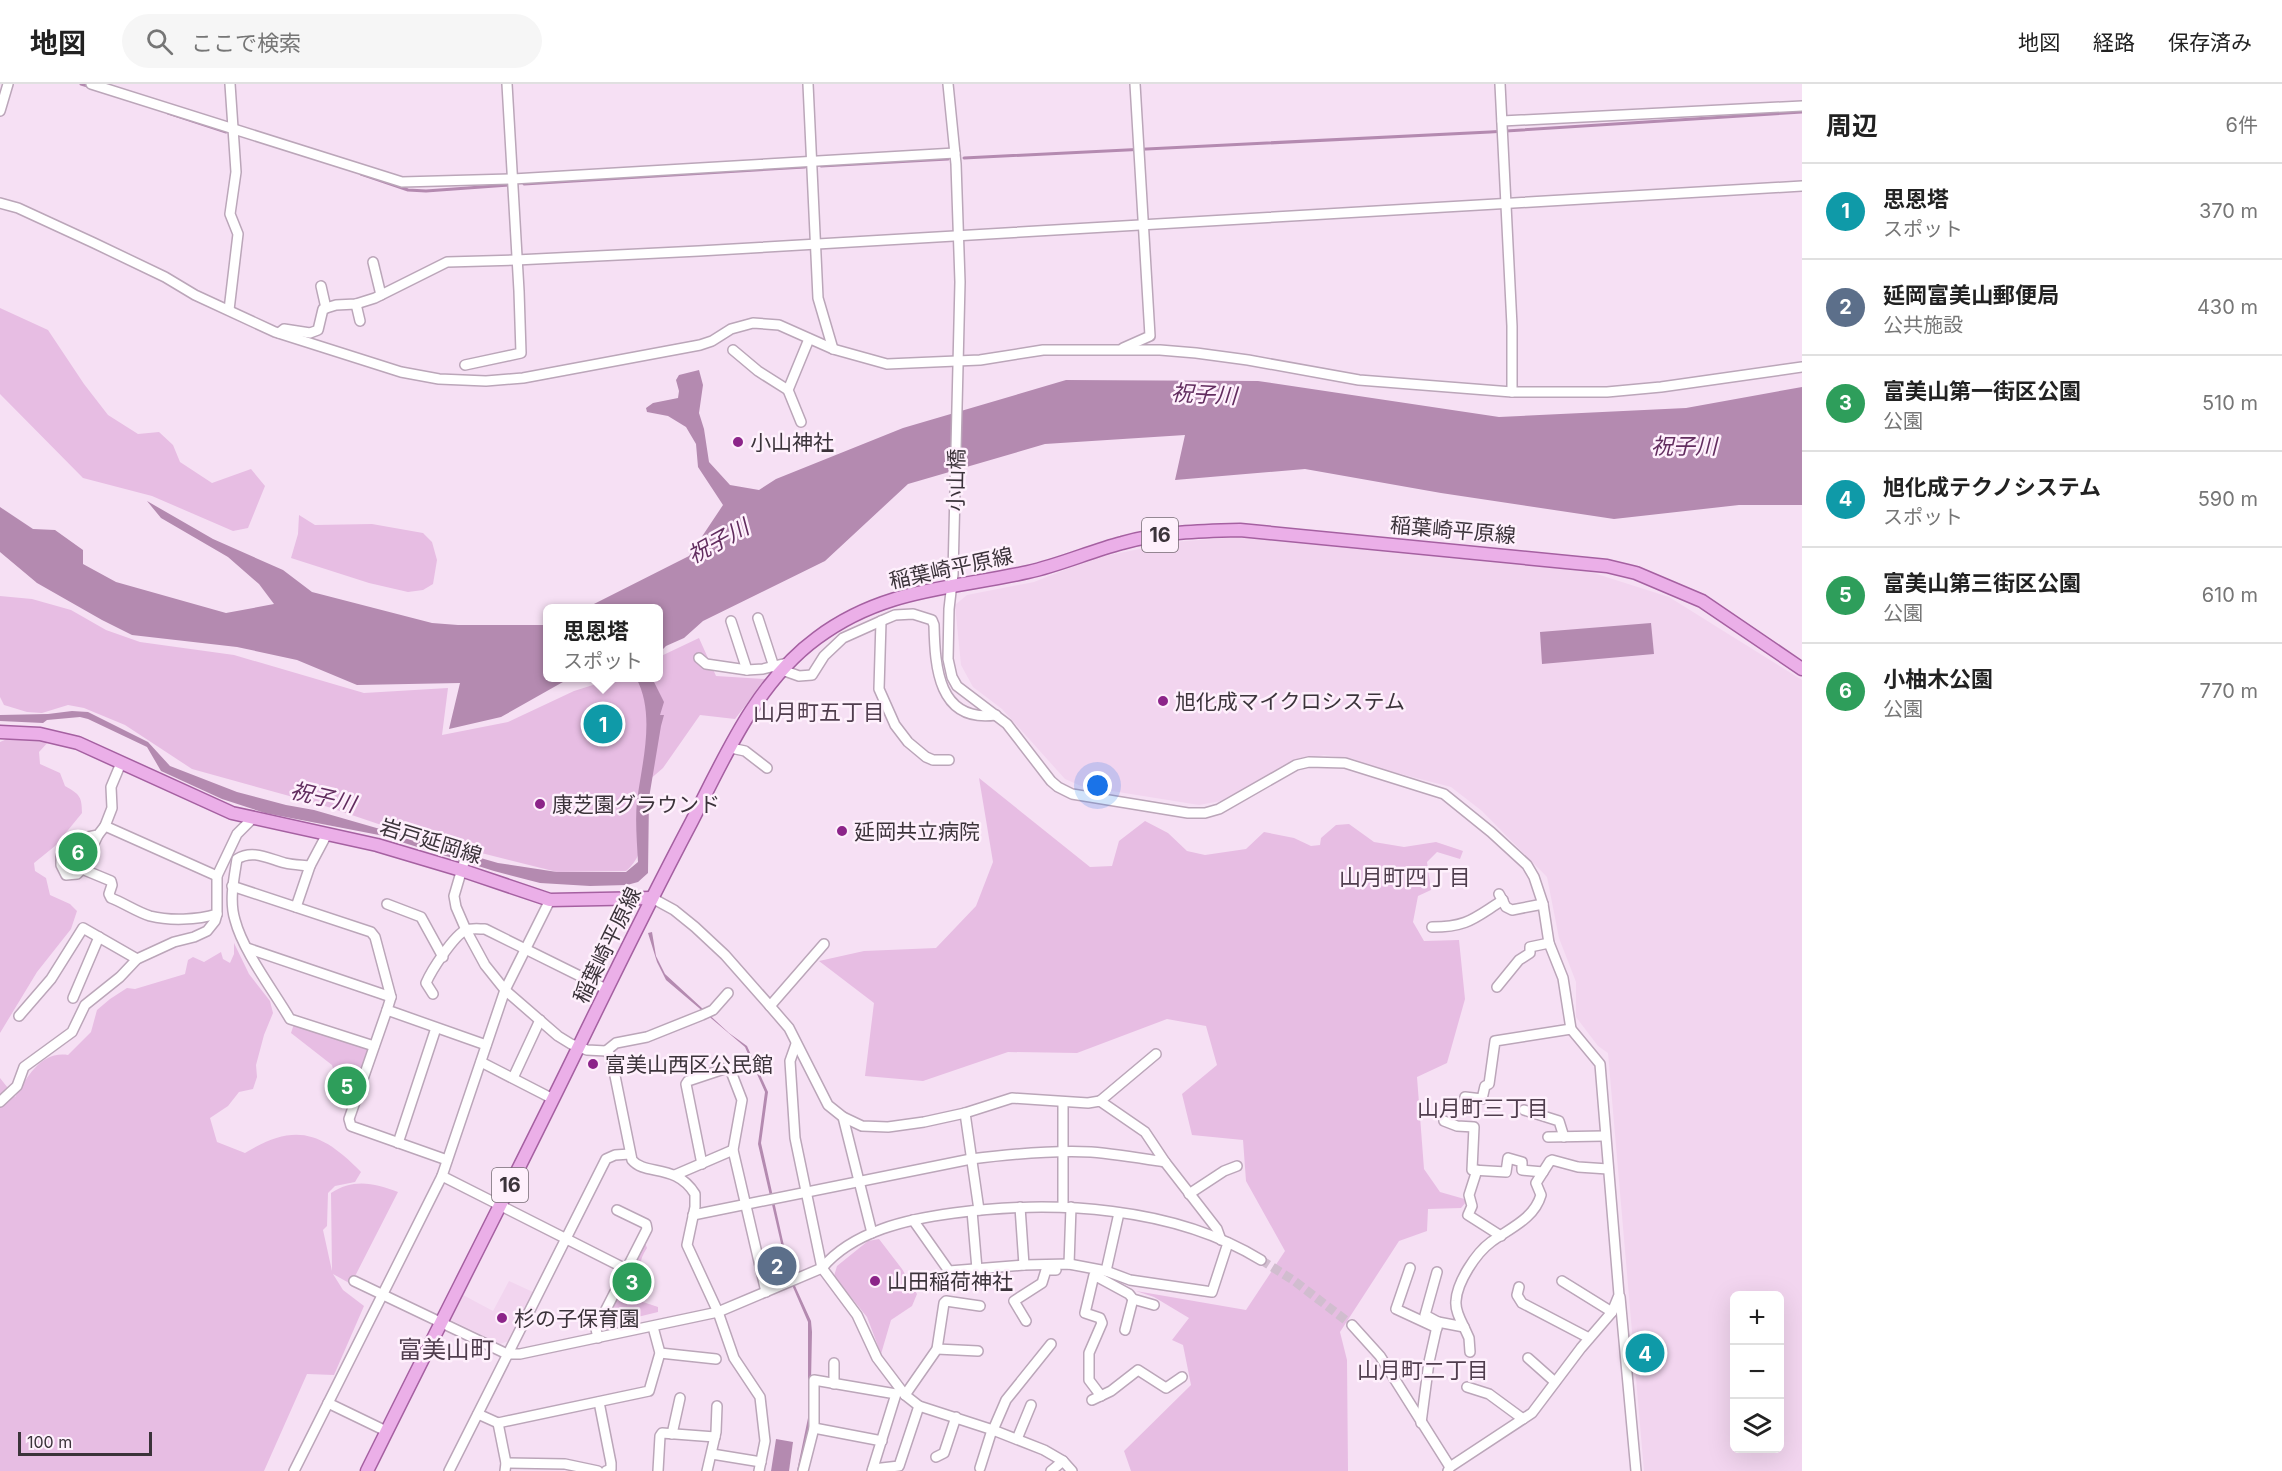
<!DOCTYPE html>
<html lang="ja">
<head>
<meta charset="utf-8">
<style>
	:root { --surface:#fff; --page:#f6f6f6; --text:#222; --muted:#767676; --line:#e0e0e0; --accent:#2563eb }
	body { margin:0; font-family:Inter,"Noto Sans JP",sans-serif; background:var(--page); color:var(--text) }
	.controls { position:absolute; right:18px; bottom:18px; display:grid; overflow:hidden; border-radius:9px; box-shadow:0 6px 24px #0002 }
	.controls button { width:54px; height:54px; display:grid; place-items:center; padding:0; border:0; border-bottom:2px solid var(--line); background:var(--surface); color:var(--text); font:30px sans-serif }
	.scale { position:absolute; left:18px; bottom:15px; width:134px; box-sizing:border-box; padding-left:6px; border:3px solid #3b333a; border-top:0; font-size:16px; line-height:21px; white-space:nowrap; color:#3b333a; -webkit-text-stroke:4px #fef0fc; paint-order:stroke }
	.you { position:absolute; left:1098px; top:702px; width:21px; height:21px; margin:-15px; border:4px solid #fff; border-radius:50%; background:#1a73e8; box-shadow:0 0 0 9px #1a73e833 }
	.badge { display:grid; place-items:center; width:39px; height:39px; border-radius:50%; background:var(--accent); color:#fff; font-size:20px; font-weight:700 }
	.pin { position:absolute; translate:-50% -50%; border:3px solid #fff; box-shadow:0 2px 6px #0006 }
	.popup { position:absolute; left:543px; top:520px; width:120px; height:78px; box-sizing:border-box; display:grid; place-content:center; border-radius:9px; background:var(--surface); filter:drop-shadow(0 2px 4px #0005); font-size:20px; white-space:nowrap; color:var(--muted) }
	.popup b { font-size:22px; color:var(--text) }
	.popup::after { content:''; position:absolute; left:50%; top:100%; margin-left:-12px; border:12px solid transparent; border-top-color:var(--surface) }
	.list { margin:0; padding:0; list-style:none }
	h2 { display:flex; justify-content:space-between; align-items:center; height:78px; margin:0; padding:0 24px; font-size:26px }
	h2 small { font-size:20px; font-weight:400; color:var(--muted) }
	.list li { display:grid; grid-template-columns:39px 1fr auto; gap:18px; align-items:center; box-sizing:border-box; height:96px; padding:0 24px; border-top:2px solid var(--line) }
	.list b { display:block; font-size:22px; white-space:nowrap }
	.list p { margin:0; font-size:20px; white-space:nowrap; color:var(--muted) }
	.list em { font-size:20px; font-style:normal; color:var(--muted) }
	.icon { flex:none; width:33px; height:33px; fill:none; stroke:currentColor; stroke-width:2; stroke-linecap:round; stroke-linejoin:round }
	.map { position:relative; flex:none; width:1802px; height:1387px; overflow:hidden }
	header { display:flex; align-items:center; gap:36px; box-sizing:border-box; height:84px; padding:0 30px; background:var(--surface); border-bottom:2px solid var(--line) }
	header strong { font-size:28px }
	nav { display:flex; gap:33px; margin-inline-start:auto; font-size:21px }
	.search { width:420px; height:54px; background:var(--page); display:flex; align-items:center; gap:15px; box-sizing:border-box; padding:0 21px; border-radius:33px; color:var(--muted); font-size:22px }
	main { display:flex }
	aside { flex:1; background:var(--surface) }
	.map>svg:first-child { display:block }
	.built { fill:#f2d5ef; fill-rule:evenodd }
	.green { fill:#e7bde3 }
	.water { fill:#b48ab0 }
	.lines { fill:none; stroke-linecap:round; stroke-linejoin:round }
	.stream { stroke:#b48ab0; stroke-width:3 }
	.minor-tunnel { stroke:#d1bdcf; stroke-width:9; stroke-dasharray:9 4.5; stroke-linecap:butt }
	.minor-casing { stroke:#bba6b9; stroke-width:12 }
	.major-casing { stroke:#a560a1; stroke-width:15 }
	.minor { stroke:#fff; stroke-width:9 }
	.major { stroke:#ebafe8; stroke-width:12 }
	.poi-dot { fill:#8c2489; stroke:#fef0fc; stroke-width:2 }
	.labels { text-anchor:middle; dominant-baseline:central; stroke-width:5; stroke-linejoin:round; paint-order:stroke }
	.shield { fill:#fef0fc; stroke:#766c74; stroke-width:1.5 }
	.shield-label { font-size:20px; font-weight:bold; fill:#3b333a }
	.poi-label { font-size:21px; fill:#3b333a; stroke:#fef0fc; text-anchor:start }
	.street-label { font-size:21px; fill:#3b333a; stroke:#fef0fc }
	.water-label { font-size:22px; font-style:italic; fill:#622d5f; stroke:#fef0fc }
	.neighbourhood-label { font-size:22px; fill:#503e4e; stroke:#fef0fc }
	.quarter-label { font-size:24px; fill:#503e4e; stroke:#fef0fc }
</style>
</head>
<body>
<header>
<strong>地図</strong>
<div class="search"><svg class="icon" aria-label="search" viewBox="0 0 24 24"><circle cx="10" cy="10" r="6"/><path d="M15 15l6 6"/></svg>ここで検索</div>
<nav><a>地図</a><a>経路</a><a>保存済み</a></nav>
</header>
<main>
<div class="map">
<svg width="1802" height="1387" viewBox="0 0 1802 1387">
	<rect width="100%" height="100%" fill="#f6e0f4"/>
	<g class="built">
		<path d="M1239 453 1578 484 1669 513 1802 596V1387H1644L1608 969 1598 962 1576 933V898L1559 854 1547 793 1482 727 1451 703 1366 681 1354 675 1324 671 1297 677 1221 717 1199 721 1081 702 1065 695 1002 625 973 603 961 581 955 521 967 511 1034 498 1095 474 1174 458ZM1734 1212H1780V1364H1734Z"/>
		<path d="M509 1197 533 1208 509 1257 500 1260 451 1236 463 1211 493 1227Z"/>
	</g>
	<g class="green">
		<path d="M0 224 48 246 84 300 108 331 138 350 159 348 173 361 180 378 212 399 251 385 265 402 248 444 233 447 152 412 83 394 0 310Z"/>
		<path d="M299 431 315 441 372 440 423 449 432 458 437 476 433 500 423 506 408 508 369 499 291 474 298 450Z"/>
		<path d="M0 512 32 515 71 526 106 546 140 558 234 571 364 609 448 604 442 651 508 638 574 607 615 594H658L659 573 699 554 716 592 766 595 735 635 700 631 663 684 648 697C647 725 650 768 626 787L557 788 414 752 322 721 192 685 125 641 84 624 68 621 42 629 27 628 4 621 0 613Z"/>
		<path d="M34 654 49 657 39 668 40 680 60 689 65 702C79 710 82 712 82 729L55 762 34 779 35 787 46 794 50 811 70 820 77 827 71 845 37 888 0 949V658L7 655Z"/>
		<path d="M979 694 1090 783 1112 782 1119 757 1145 737 1168 749 1187 767 1205 771 1246 765 1264 748 1294 754 1311 762 1320 761 1321 754 1336 741 1349 740 1374 758 1404 763 1436 758 1463 767 1460 775 1437 768 1427 778 1431 806 1418 812 1413 838 1424 857 1459 856 1465 915 1447 979 1417 993 1424 1085 1440 1108 1468 1116 1461 1124 1428 1125 1427 1147 1399 1157 1340 1248 1347 1276 1348 1387H1131L1124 1367 1191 1301 1183 1261 1172 1256 1189 1234 1154 1213 1136 1207 1246 1226 1285 1167 1246 1097 1243 1056 1192 1051 1182 1010 1217 981 1206 942 1167 935 1077 969 1008 968 923 997 865 992 874 919 819 877 864 867 936 864 976 822 993 778Z"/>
		<path d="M89 755 91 757 78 787 67 789 64 773Z"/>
		<path d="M234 859 249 890 270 917 273 929 264 951 256 981 257 993 253 1005 239 1008 228 1022 210 1034 217 1058 245 1069C295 1038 322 1048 361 1088L355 1098 335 1102 328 1109 327 1142 323 1146 332 1187 331 1109C353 1094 375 1099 398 1108L351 1200 333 1190 343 1206 364 1222 334 1291 307 1290 264 1387H0V994L15 1013C28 992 41 967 68 971L91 948 97 926 110 915 127 904 135 905 185 890 188 876 193 873 204 878 221 868 223 875 230 879 234 870Z"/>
		<path d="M294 940 369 965 348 1024 344 1023 332 981 291 949Z"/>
		<path d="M879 1155 902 1185 917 1210 912 1222 891 1236 881 1270 867 1233 834 1192 837 1182 868 1157Z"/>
		<path d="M645 1159 647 1164C638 1178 642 1178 641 1193 641 1203 640 1208 643 1218L658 1223V1228L609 1240 604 1236Z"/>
	</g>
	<g class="water">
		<path d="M699 286 703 301 699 329 704 345 709 378 730 401 759 406 776 395 903 344 1066 296 1258 297 1499 333 1686 324 1802 303V421H1739L1614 435 1441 409 1305 385 1175 396 1185 351 1045 360 908 400 825 477 703 537 684 554 666 562 659 569 658 524H586L689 472 723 421 698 383 696 360 686 343 668 332 647 328 646 324 653 319 678 314 679 307 676 296 679 291Z"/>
		<path d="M147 417 213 455 283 486 312 508 432 539 458 541H547L548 594H570L501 633 449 645 460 599 357 601 297 576 237 563 132 551 102 536 37 499 0 468V423L33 445 55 446 83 466V480L116 498 226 529 274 520 259 500 228 473 161 434Z"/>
		<path d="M1651 539 1654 570 1542 580 1540 548Z"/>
		<path d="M636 594H652L664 618 660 631H664L661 642 649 714 648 789 638 798 627 801 590 802 540 799 494 787 379 751 265 729 222 715 161 687 147 663 88 635 80 633 47 636 43 639 0 637V631L48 630 72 627 88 628 148 658 170 682 237 708 286 721 314 726 498 779 557 788H626L638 778C637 758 635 737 637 717 642 678 656 630 636 594Z"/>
		<path d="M652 848 656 872 665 890 729 949 747 962 768 1008 761 1059 791 1193 811 1237 812 1248 810 1348 799 1387H797L808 1334V1238L789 1194 758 1060 765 1008 745 963 666 896 657 878 648 849Z"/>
		<path d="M776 1355 793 1358 789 1387H771Z"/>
	</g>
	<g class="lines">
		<g class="stream">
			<path d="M81 0 91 3"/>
			<path d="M168 29 226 48"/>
			<path d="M964 74 1490 48 1802 28"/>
			<path d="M821 82 948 75"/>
			<path d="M361 90 408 106 426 107 509 101"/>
			<path d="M524 100 805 83"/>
		</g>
		<path class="minor-tunnel" d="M1261 1176 1293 1196 1352 1241"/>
		<g class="minor-casing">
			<g id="minor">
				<path d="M91 0 402 98 513 95 955 69"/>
				<path d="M808 0 818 214 833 265"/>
				<path d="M948 0 956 80 960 198 953 490 949 525 948 575 952 593 957 602 1007 640 1051 697 1058 703 1072 710 1188 729H1205L1219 725 1296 681 1309 678 1345 679 1444 710 1491 748 1527 781 1534 793 1543 820 1549 859 1563 894 1571 945 1600 980 1619 1211 1612 1228 1581 1264 1532 1329 1450 1383 1448 1387"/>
				<path d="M1500 0 1512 242V308"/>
				<path d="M0 27 8 0"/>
				<path d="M1502 37 1802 22"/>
				<path d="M0 119 18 124 94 159 165 193 195 211 275 248 401 288 439 295 486 297 523 294 700 261 712 257 731 245 753 239 779 241 833 265 887 280 980 276 1043 266H1160L1196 269 1248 276 1359 296 1512 308H1607L1661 303 1802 283"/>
				<path d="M373 178 381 211"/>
				<path d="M321 202 326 224"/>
				<path d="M356 220 360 237"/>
				<path d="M229 226 238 150 230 130 236 88 230 0"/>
				<path d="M279 249 284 245 310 249 318 246 323 225 336 221 356 220 375 214 447 178 516 176 699 167 1802 102"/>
				<path d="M1123 264 1150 252 1135 0"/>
				<path d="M733 266 758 287 788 306"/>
				<path d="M465 281 521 269 519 207 507 0"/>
				<path d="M801 338 788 306 809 255"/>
				<path d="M758 534 774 583"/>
				<path d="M731 537 747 586"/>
				<path d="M881 537 879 605 895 641 908 658 926 673 933 676H949"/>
				<path d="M699 574 706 580 747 586 763 585 787 579"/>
				<path d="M782 586 799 592 812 591 824 572 843 554 881 537 895 531 913 530 932 536 934 541C935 583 938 639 996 631"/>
				<path d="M731 664 745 667 767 684"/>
				<path d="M121 679 111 703 112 724 105 742 217 792"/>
				<path d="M105 742 98 751 88 753 61 772V781L66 791 77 790 82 785 111 797 112 801 109 810 111 814C124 819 137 828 150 832 170 837 197 836 217 830V792L237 750 252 735"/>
				<path d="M467 768 454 812 456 823 466 846 485 881 505 906 558 952 571 960 587 966 606 967 611 972 632 1076C645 1092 676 1079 695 1110V1123L687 1161 718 1228 734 1274 760 1313 765 1357 759 1387"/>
				<path d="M310 782C302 781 293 781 285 779 269 775 253 765 237 775 234 794 229 817 235 836 243 867 273 906 290 935L374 962"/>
				<path d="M82 785 98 751"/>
				<path d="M232 802 371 848 375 853 391 913 387 926 486 961"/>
				<path d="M1499 810 1506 823 1512 826 1543 820"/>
				<path d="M652 814 674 826 695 843 725 871 770 922 789 944 828 1021 843 1033 862 1042 888 1043 924 1038 965 1029 1012 1014 1088 1019 1100 1017 1145 1048 1165 1078 1217 1145 1221 1156"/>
				<path d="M387 820 421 833 443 873"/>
				<path d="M296 823 310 782 327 750"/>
				<path d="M1432 843C1468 843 1474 834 1503 816"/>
				<path d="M247 864 391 913"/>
				<path d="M1497 903 1519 876 1530 869V863L1549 859"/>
				<path d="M433 910 426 899C431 887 454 851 466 846 471 844 479 845 485 845L606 905"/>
				<path d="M73 914 99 853"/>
				<path d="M770 922 824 860"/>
				<path d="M387 926 349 1035 351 1042 447 1076"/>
				<path d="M19 932 51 895 83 844 137 875"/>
				<path d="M796 960 790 977 795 1054 822 1184 857 1231 877 1274 905 1311 919 1322 993 1346 1044 1366 1063 1377 1072 1387"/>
				<path d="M606 967 616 959 647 953 702 931 713 926 728 909"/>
				<path d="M481 978 553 1015"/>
				<path d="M513 994 540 936"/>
				<path d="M1465 1013 1482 1015 1485 1002 1489 1000 1495 957 1571 945"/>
				<path d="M1100 1017 1156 970"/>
				<path d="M0 1018 17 1002 24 983 72 948 85 921 120 893 137 875 174 858 194 853 207 847 215 837 217 830"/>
				<path d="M1063 1018V1122"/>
				<path d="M1524 1026 1559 1037 1564 1053"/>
				<path d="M965 1029 979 1126"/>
				<path d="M843 1033 872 1149"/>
				<path d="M1444 1037 1457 1042 1474 1043 1472 1086 1506 1088 1508 1074 1522 1078V1086L1543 1088"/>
				<path d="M1548 1053 1604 1052"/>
				<path d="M398 1059 436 944"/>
				<path d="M702 1080 686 1000 688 997 727 984 730 985 742 1016 733 1066 766 1208"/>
				<path d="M1477 1086 1469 1111 1472 1122 1468 1131 1501 1152"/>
				<path d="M675 1091 733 1066"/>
				<path d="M442 1092 626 1185"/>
				<path d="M1189 1110 1224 1087 1237 1082"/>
				<path d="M1020 1123 1024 1181"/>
				<path d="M972 1127 977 1185"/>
				<path d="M693 1131 971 1075C1011 1070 1051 1066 1091 1068 1116 1070 1140 1074 1165 1078"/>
				<path d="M913 1136 949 1187 1024 1181 1069 1180 1106 1187 1130 1196 1212 1208 1228 1159"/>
				<path d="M1069 1180 1071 1123"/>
				<path d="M1410 1184 1396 1225 1437 1244"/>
				<path d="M1106 1187 1119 1129"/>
				<path d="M1437 1188 1425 1231 1438 1238"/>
				<path d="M354 1197 507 1270H520L718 1228 822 1184C853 1147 908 1135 954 1129 1054 1116 1173 1122 1261 1176"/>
				<path d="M1562 1197 1612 1228"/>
				<path d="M1519 1203 1517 1211 1522 1219 1589 1254"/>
				<path d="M1620 1213 1636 1387"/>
				<path d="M1026 1237 1014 1217 1042 1199 1046 1186H1056"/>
				<path d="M1352 1241 1380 1272 1450 1383"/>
				<path d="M1464 1243 1469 1254 1470 1268"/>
				<path d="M1125 1246 1133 1215"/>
				<path d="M598 1254 596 1245 647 1145 646 1140 617 1126"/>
				<path d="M937 1265 978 1267"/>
				<path d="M660 1269 716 1275"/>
				<path d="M1528 1274 1555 1298"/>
				<path d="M834 1300V1279"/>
				<path d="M1467 1303 1489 1310 1523 1335"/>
				<path d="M905 1311 937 1265 944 1219 946 1217 980 1222"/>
				<path d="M1101 1312 1089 1296V1269L1102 1239 1100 1234 1085 1229 1094 1191 1129 1210 1133 1215 1154 1221"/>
				<path d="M1092 1316 1111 1307 1138 1286 1166 1304 1182 1293"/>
				<path d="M599 1318 611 1379V1385L606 1387"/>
				<path d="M328 1319 386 1347"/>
				<path d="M478 1330 498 1339 649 1307 660 1269 653 1243"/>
				<path d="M498 1339 506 1379 505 1387"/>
				<path d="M1421 1339 1429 1278 1438 1238 1464 1243C1460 1235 1455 1226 1456 1217 1457 1198 1476 1169 1491 1158 1510 1144 1534 1135 1541 1111L1536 1099 1550 1077 1552 1076 1578 1083 1608 1085"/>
				<path d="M814 1344 882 1357"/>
				<path d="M993 1346 1006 1316 1051 1260"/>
				<path d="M672 1350 680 1314"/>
				<path d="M1017 1355 1031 1321"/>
				<path d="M712 1370 761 1378"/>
				<path d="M936 1373 944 1369 956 1333"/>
				<path d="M506 1379 565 1380 598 1387"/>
				<path d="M980 1384 992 1346"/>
				<path d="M873 1385 899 1382 919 1322"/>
				<path d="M294 1387 442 1092 505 906 550 816"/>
				<path d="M449 1387 606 1075 615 1071 630 1070"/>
				<path d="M658 1387 660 1352 662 1349 715 1353"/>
				<path d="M707 1387 716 1348 717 1322"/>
				<path d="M803 1387 814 1344V1296L896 1310 872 1387"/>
				<path d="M1051 1387 1063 1377"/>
			</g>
		</g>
		<g class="major-casing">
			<g id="major">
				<path d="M0 648 40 650 78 659 232 729 377 761 461 786 550 816 652 814"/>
				<path d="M367 1387C437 1245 510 1104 579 962 616 886 653 811 692 737 725 672 757 598 817 554 884 504 952 505 1028 488 1060 481 1091 467 1122 459 1160 448 1200 447 1240 446L1607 482 1636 489 1702 517 1802 585"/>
			</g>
		</g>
		<use href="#minor" class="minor"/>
		<use href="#major" class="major"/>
	</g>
	<g class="poi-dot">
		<circle cx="738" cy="358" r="6"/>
		<circle cx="1163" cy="617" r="6"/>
		<circle cx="540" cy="720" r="6"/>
		<circle cx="842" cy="747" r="6"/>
		<circle cx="593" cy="980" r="6"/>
		<circle cx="875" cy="1197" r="6"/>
		<circle cx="502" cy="1234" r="6"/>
	</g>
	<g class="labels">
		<g class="shield">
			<rect x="1142" y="434" width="36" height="34" rx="4.5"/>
			<rect x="492" y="1084" width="36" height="34" rx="4.5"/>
		</g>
		<g class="shield-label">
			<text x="1160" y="451">16</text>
			<text x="510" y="1101">16</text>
		</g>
		<g class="poi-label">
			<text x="750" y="358">小山神社</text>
			<text x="1175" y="617">旭化成マイクロシステム</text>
			<text x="552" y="720">康芝園グラウンド</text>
			<text x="854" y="747">延岡共立病院</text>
			<text x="605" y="980">富美山西区公民館</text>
			<text x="887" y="1197">山田稲荷神社</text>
			<text x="514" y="1234">杉の子保育園</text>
		</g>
		<g class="street-label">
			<text transform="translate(956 396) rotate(-89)">小山橋</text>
			<text transform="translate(1453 446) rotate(5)">稲葉崎平原線</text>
			<text transform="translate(951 484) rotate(-12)">稲葉崎平原線</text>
			<text transform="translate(431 757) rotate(17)">岩戸延岡線</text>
			<text transform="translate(607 861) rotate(-64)">稲葉崎平原線</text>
		</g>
		<g class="water-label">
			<text transform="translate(1204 310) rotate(3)">祝子川</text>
			<text x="1684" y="362">祝子川</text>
			<text transform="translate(718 457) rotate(-29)">祝子川</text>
			<text transform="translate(323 713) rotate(13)">祝子川</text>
		</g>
		<g class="neighbourhood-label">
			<text x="819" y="628">山月町五丁目</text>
			<text x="1405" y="793">山月町四丁目</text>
			<text x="1483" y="1024">山月町三丁目</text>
			<text x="1423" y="1286">山月町二丁目</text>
		</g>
		<g class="quarter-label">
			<text x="446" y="1265">富美山町</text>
		</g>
	</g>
</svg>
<div class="controls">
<button>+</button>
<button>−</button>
<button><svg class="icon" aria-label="layers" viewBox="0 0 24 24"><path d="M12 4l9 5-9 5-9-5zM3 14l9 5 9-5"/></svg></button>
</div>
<div class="scale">100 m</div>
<div class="you"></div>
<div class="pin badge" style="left:603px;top:640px;background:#0f9aa8">1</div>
<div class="popup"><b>思恩塔</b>スポット</div>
<div class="pin badge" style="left:777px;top:1182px;background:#5c6f8a">2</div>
<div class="pin badge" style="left:632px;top:1198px;background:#2e9e5b">3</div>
<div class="pin badge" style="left:1645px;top:1269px;background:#0f9aa8">4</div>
<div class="pin badge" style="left:347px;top:1002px;background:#2e9e5b">5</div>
<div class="pin badge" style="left:78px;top:768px;background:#2e9e5b">6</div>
</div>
<aside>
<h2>周辺<small>6件</small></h2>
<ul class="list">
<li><span class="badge" style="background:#0f9aa8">1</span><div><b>思恩塔</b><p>スポット</p></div><em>370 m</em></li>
<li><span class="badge" style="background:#5c6f8a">2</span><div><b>延岡富美山郵便局</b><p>公共施設</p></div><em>430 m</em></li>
<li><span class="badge" style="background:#2e9e5b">3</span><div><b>富美山第一街区公園</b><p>公園</p></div><em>510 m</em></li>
<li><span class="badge" style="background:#0f9aa8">4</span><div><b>旭化成テクノシステム</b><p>スポット</p></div><em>590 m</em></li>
<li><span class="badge" style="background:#2e9e5b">5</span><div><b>富美山第三街区公園</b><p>公園</p></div><em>610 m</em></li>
<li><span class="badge" style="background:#2e9e5b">6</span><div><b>小柚木公園</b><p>公園</p></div><em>770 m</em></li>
</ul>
</aside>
</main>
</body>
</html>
